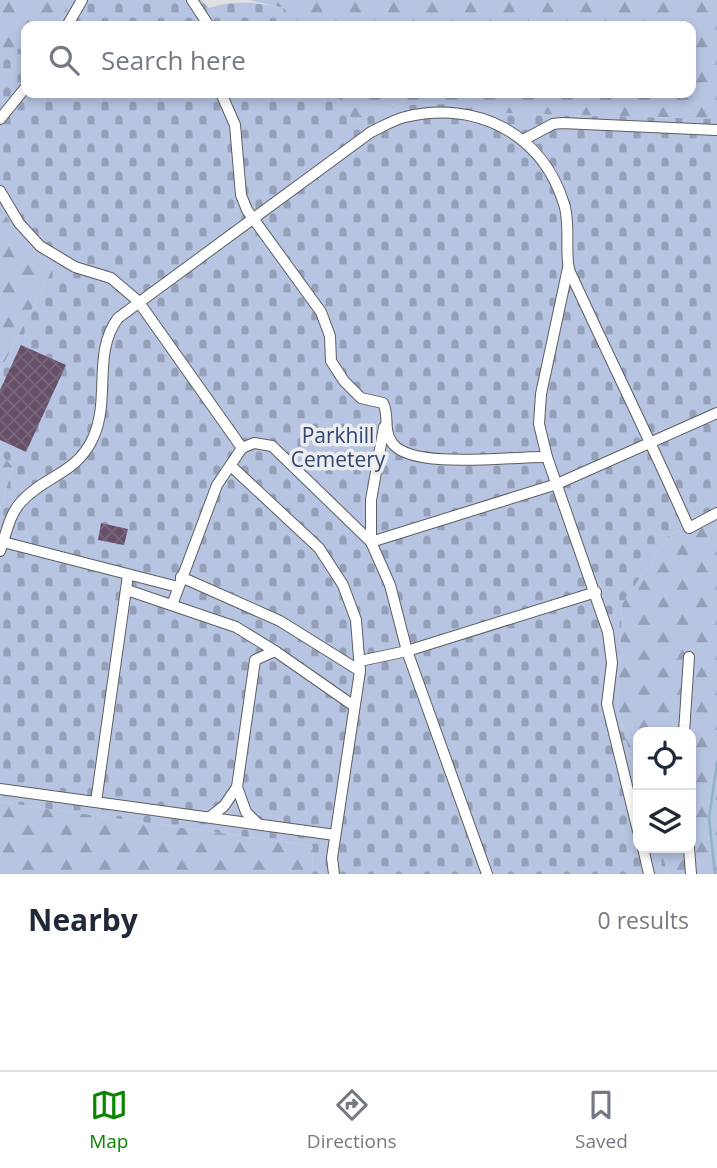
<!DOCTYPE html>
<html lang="en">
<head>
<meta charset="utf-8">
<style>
	:root { --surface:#fff; --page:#f2f2f3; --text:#1f2937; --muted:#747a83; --line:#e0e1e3; --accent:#098502 }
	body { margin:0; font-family:"Open Sans",sans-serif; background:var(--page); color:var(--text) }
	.controls { position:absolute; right:21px; bottom:21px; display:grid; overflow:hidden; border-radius:14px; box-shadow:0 4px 10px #0003 }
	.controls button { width:63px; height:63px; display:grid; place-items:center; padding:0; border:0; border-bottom:2px solid var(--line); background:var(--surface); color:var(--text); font:35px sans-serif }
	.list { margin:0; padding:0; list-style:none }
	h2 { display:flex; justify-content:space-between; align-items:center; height:91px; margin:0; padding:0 28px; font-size:30px }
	h2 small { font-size:23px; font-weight:400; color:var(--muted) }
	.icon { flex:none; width:38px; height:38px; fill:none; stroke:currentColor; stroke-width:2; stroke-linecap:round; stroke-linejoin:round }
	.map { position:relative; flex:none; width:717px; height:874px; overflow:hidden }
	.search { position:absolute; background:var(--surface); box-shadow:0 4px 10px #0003; left:21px; right:21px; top:21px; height:77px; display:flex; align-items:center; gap:18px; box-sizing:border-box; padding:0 24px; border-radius:14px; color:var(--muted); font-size:26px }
	.sheet { height:196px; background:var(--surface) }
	nav { display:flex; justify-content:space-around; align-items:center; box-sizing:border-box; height:98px; border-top:2px solid var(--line); background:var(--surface); font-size:19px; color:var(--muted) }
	nav a { display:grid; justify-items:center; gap:4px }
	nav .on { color:var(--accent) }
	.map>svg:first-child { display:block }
	.forest { fill:url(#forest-firs) }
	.cemetery { fill:url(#cemetery-stones) }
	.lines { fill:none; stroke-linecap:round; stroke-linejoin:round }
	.stream { stroke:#8fb3c7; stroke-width:2.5 }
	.building { fill:url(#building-cross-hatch) }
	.minor-casing { stroke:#5d5e5f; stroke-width:12 }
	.minor { stroke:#fff; stroke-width:10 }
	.labels { text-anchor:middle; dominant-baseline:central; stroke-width:7; stroke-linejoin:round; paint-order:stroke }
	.park-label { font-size:21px; fill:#324471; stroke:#ecedef }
</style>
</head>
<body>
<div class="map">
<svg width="717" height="874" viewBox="0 0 717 874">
	<defs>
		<pattern id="forest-firs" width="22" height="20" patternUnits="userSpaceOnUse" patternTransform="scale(1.75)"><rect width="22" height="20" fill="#b7c5e3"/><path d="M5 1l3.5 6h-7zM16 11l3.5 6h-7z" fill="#95a0b8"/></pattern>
		<pattern id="cemetery-stones" width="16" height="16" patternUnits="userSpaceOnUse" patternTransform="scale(1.75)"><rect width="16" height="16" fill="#b7c5e3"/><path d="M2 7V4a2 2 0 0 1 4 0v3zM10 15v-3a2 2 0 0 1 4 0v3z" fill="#95a0b8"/></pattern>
		<pattern id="building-cross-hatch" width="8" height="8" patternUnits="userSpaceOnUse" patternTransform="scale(1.75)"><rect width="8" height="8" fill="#664f68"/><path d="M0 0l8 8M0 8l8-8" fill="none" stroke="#78667a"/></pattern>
	</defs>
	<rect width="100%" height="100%" fill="#dfe0e2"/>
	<g class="forest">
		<path d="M0 0H70L58 26H26V49H0Z"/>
		<path d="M249 0H717V119L494 113 446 104 405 105 353 121 335 93H691V26H295L284 8Z"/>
		<path d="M0 206 21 239 53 268 0 371Z"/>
		<path d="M0 453 13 467 0 509Z"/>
		<path d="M717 511V874H668L660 848H691V732H638V779L617 711 622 604 668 536Z"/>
		<path d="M0 802 313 846 312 874H0Z"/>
	</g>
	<g class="cemetery">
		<path d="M70 0H201L209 8C232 0 258 2 284 8L295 26H58Z"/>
		<path d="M0 49H26V93H335L353 121 405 105 446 104 494 113 717 119V511L668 536 622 604 617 711 638 779V848H660L668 874H312L313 846 0 802V509L13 467 0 453V371L53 268 21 239 0 206Z"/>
	</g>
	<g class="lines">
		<path class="stream" d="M715 874 709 818 717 763"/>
	</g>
	<g class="building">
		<path d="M21 345 66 365 26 452 0 440V390Z"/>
		<path d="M101 523 128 529 124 545 98 540Z"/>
	</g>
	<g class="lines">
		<g class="minor-casing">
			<g id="minor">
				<path d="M192 0 209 26"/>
				<path d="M67 26 82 0"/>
				<path d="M221 93 235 125 241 195 247 210 321 312 330 336 331 361 344 381 361 398 383 403C390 416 382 430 393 444 414 470 512 456 547 457"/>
				<path d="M0 119 26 87"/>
				<path d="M525 139 553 124 562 123 717 130"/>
				<path d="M0 191 19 223 40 246 75 267 111 278 138 301 242 448 254 443 272 446 371 542 390 585 407 651 487 874"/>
				<path d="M568 268 541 394 539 424 547 457 608 632 612 663 607 704 638 831"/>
				<path d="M384 427 371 500V542L557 484 717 413"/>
				<path d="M231 466 319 548 343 585 356 620 360 671 332 858 334 874"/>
				<path d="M3 542 178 587"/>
				<path d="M0 551C6 535 9 515 21 502 45 475 76 475 93 438 111 399 92 353 118 318L371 132C382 127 393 120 405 117 476 100 542 133 564 204 571 224 564 258 570 272 609 357 651 442 689 528L717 513"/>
				<path d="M181 577 280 621 360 671"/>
				<path d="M127 590 236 627 275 651"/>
				<path d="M172 605 217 485 242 448"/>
				<path d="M360 661 407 651 596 592"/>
				<path d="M684 732 689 657"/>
				<path d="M237 787 246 812 257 823"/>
				<path d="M0 789 335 835"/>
				<path d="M96 802 128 575"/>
				<path d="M210 817 224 806 237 787 255 660 275 651 354 706"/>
				<path d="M643 848 649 874"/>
				<path d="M689 848 691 874"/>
			</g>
		</g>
		<use href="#minor" class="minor"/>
	</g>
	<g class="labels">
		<g class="park-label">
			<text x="338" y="435">Parkhill<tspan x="338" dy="24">Cemetery</tspan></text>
		</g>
	</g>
</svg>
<div class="controls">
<button><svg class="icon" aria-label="locate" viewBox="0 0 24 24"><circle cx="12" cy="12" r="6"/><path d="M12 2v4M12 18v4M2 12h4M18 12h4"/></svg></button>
<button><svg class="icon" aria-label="layers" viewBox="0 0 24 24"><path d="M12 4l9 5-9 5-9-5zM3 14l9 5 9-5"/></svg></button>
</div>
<div class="search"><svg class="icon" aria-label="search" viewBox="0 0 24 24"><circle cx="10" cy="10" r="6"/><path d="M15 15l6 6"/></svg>Search here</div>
</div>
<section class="sheet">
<h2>Nearby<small>0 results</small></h2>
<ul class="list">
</ul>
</section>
<nav>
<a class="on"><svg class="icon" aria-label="map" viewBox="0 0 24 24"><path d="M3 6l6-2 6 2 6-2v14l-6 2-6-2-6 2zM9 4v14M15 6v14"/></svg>Map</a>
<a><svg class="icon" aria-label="directions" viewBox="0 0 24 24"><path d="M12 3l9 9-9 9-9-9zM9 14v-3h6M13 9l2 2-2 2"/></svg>Directions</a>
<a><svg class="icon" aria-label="saved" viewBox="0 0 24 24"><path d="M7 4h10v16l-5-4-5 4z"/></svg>Saved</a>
</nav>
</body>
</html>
